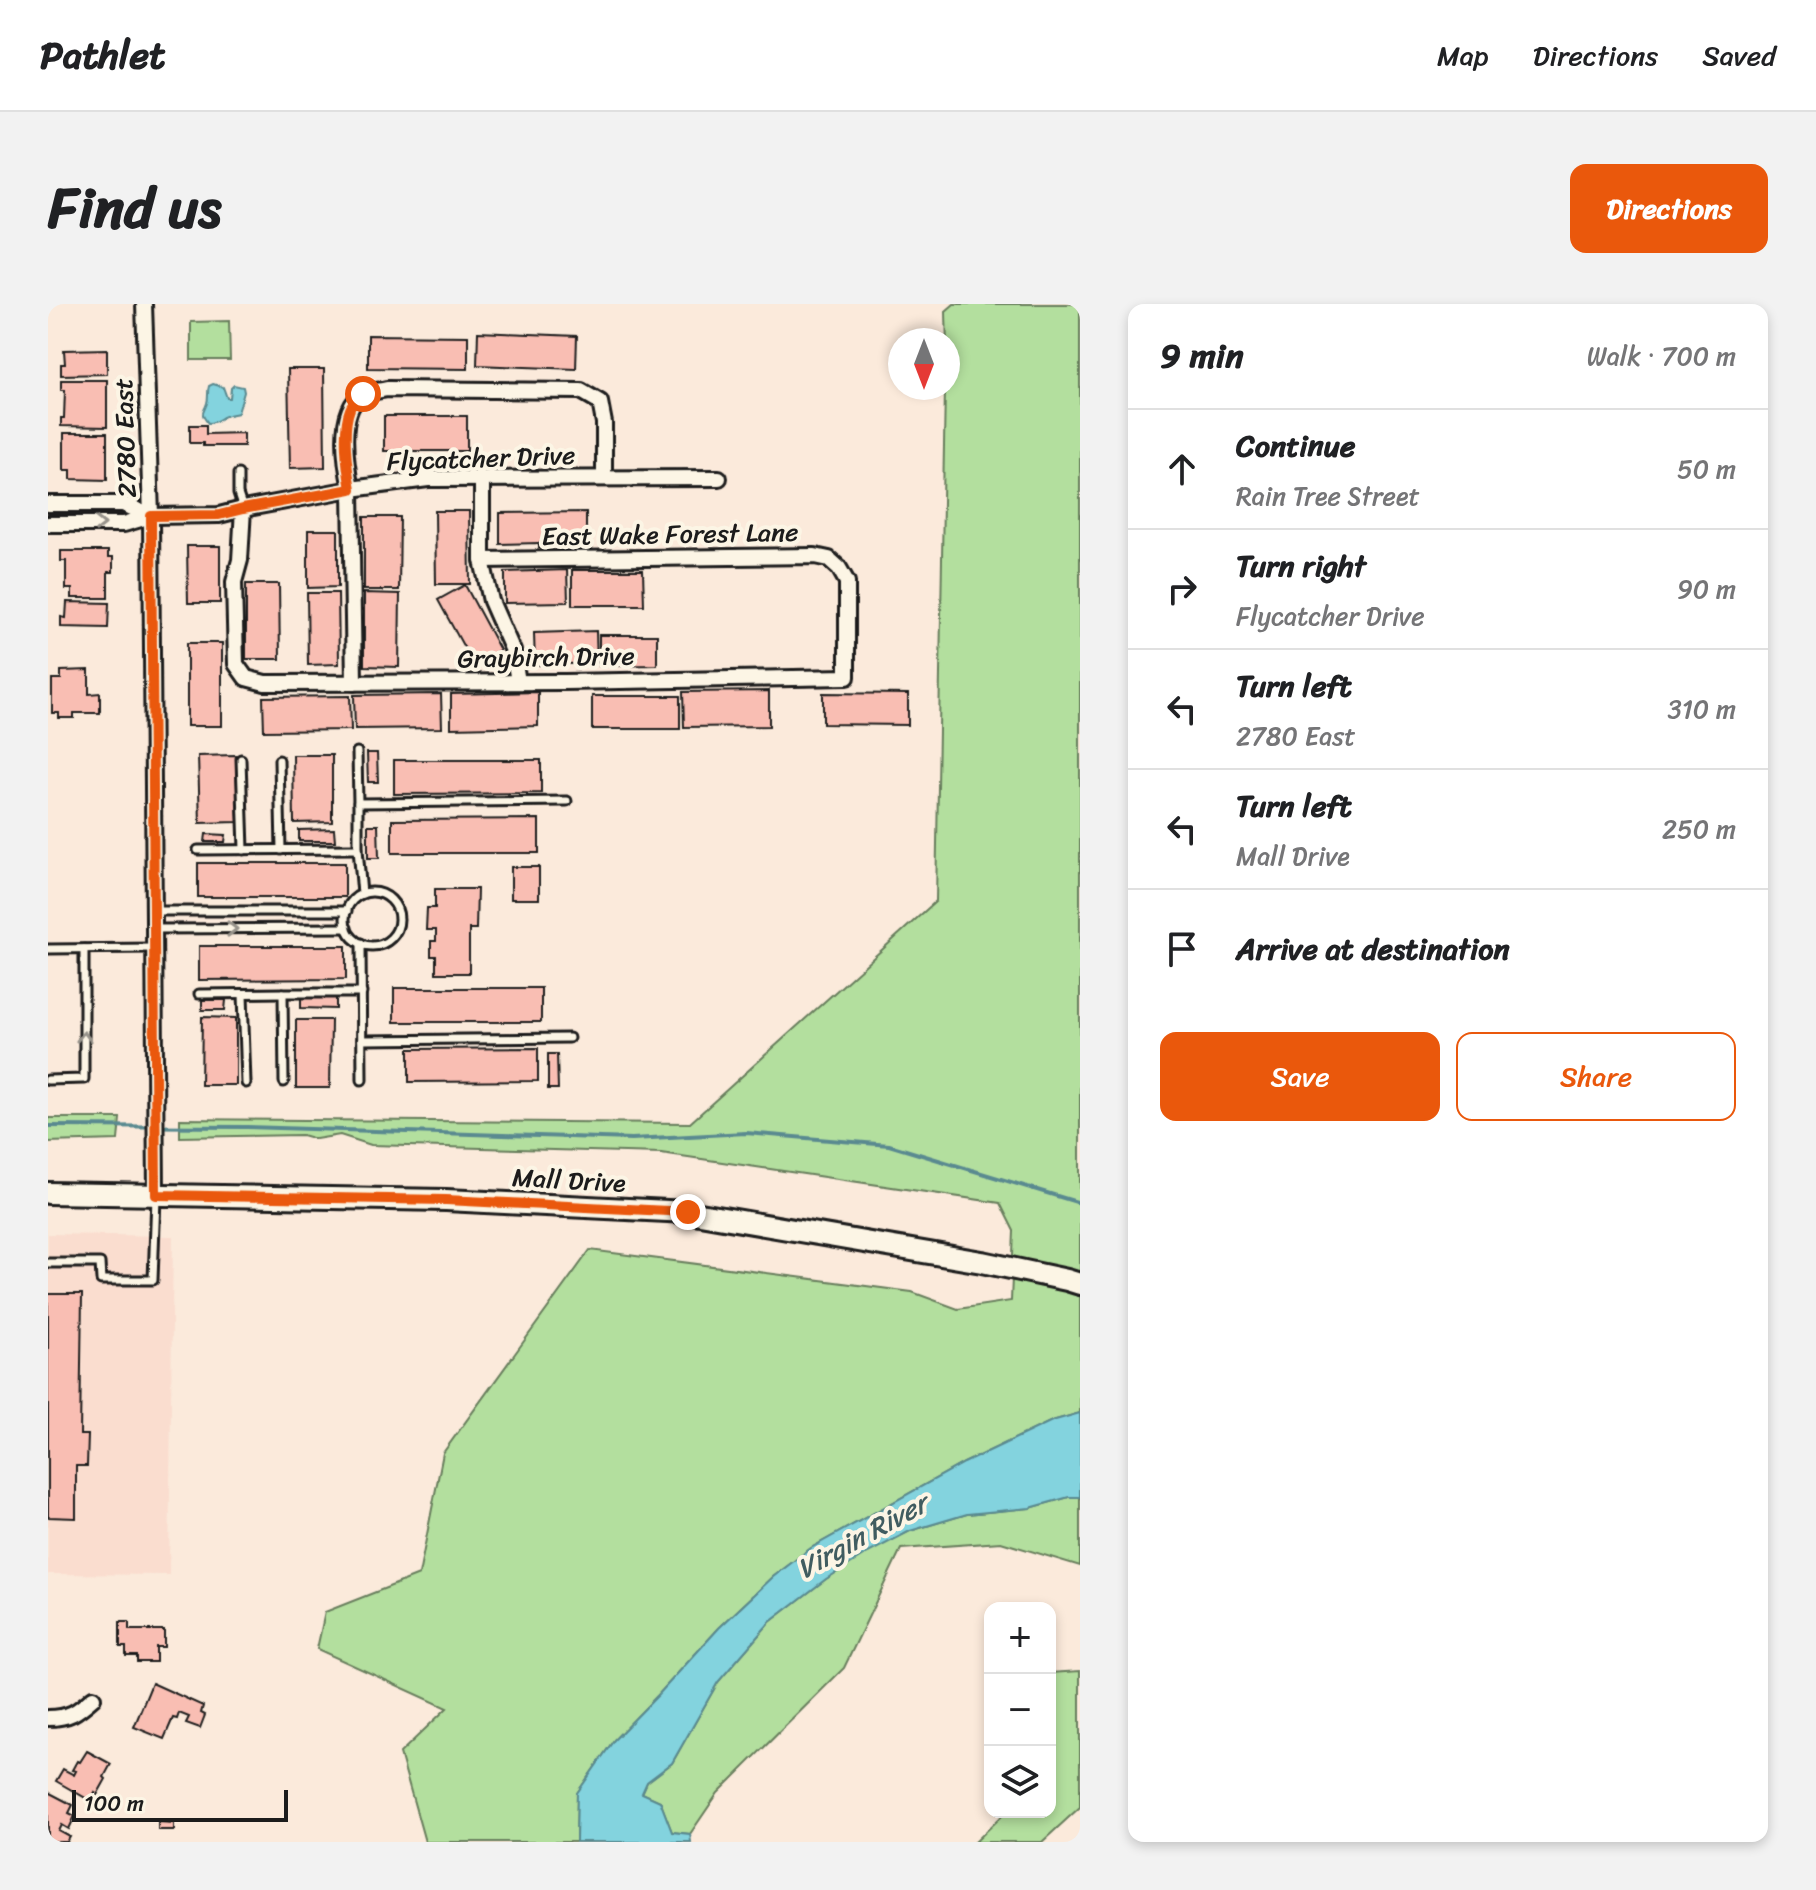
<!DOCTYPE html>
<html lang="en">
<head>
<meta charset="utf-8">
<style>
	:root { --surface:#fff; --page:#f2f2f2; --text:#202124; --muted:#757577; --line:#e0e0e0; --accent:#ea580c }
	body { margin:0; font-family:Sriracha,sans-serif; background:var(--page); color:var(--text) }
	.controls { position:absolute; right:24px; bottom:24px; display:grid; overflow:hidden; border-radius:16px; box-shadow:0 4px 12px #0003 }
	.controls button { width:72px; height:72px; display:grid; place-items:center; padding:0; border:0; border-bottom:2px solid var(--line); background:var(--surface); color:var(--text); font:40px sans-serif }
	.compass { position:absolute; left:840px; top:24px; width:72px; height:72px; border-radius:50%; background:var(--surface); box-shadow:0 4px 12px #0003; rotate:180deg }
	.scale { position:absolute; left:24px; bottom:20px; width:216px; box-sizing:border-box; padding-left:8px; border:4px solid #1c1c1c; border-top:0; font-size:22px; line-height:28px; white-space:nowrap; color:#1c1c1c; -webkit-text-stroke:6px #fcf5e5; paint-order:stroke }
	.stop { position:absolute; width:24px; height:24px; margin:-18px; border:6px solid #ea580c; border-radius:50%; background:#fff }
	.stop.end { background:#ea580c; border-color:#fff; box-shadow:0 2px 8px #0008 }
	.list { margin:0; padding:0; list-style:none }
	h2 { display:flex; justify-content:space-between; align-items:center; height:104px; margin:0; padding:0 32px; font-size:34px }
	h2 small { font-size:26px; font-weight:400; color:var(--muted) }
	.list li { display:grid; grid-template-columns:52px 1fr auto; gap:24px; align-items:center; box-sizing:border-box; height:120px; padding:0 32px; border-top:2px solid var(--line) }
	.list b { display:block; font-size:30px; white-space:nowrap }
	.list p { margin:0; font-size:26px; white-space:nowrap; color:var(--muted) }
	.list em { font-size:26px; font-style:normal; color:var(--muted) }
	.actions { display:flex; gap:16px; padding:24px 32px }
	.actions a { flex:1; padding:18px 0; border:2px solid var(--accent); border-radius:16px; text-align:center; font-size:28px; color:var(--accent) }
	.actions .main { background:var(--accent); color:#fff }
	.icon { flex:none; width:44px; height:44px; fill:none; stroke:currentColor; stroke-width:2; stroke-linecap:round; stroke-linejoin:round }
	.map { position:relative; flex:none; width:1032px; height:1538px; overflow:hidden; border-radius:16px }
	header { display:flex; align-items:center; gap:48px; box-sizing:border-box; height:112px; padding:0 40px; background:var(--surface); border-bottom:2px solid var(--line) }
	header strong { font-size:38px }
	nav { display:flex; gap:44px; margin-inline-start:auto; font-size:28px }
	.intro { display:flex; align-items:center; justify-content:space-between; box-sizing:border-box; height:192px; padding:0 48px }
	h1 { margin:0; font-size:56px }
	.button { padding:20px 36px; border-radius:16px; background:var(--accent); color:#fff; font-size:28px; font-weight:700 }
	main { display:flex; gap:48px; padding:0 48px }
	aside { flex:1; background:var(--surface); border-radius:16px; box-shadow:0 4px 12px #0003 }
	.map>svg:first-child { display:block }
	.built { fill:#faddcf }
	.green { fill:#b3df9e; stroke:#687e5d; stroke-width:2 }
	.water { fill:#83d3de; stroke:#5a8a90; stroke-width:2 }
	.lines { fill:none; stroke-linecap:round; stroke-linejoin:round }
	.stream { stroke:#5a8a90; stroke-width:4 }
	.building { fill:#f9beb3; stroke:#1c1c1c; stroke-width:2 }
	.lane-casing { stroke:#1c1c1c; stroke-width:13 }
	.street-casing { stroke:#1c1c1c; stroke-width:20 }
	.secondary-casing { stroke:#1c1c1c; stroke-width:26 }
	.lane { stroke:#fcf5e5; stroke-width:7 }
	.street { stroke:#fcf5e5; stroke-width:14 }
	.secondary { stroke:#fcf5e5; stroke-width:20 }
	.oneway { stroke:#97938b }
	.route { stroke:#ea580c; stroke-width:10 }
	.labels { text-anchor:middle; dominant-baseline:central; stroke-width:8; stroke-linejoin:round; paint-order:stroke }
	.street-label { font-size:26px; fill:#1c1c1c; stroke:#fcf5e5 }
	.water-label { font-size:28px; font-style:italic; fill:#405c60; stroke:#fcf5e5 }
</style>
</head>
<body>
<header>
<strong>Pathlet</strong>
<nav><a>Map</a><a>Directions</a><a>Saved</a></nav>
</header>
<div class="intro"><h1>Find us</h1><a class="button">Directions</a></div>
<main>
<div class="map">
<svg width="1032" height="1538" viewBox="0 0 1032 1538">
	<rect width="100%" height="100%" fill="#fbeadb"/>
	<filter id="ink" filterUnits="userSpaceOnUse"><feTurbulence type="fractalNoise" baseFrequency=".0125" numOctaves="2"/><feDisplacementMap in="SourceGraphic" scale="16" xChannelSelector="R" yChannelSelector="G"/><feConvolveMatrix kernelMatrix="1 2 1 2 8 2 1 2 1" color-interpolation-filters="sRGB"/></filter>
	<g filter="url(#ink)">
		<path class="built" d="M0 930 125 932 121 1271 0 1270Z"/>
		<g class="green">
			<path d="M906 0H1032V1109L1004 1117 916 1159 763 1244 725 1273 671 1324 610 1391 566 1436 529 1489 528 1538H377L352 1449 399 1404 269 1345 277 1308 371 1271 395 1149 542 946 864 988 910 1005 963 997 966 927 952 899 613 849 323 841 292 831 268 835 254 831 132 833V815L642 819 888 597 897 84H900L898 7Z"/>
			<path d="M181 17 182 56H143V18Z"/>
			<path d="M0 814H72L70 836 0 838Z"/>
			<path d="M1021 1193H1032V1262L953 1238 853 1245 796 1364 670 1489 642 1530 624 1528 612 1497 594 1489 599 1478 624 1459 670 1378 722 1318 778 1275 820 1248 862 1227 919 1210 982 1204Z"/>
			<path d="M1032 1367V1503L994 1538H927L958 1508H1002V1465L1008 1459 1002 1452V1369Z"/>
		</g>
		<g class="water">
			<path d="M165 80 175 83 179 94H182L183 84 186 81 195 83 196 88 190 109C187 110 184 110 181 111 173 112 170 119 160 119 151 108 156 109 159 99 161 93 159 88 161 82Z"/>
			<path d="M1032 1109V1193H1021L982 1204 919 1210 862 1227 820 1249 778 1275 722 1318 670 1378 624 1459 599 1478 594 1489 612 1497 624 1528 642 1530 643 1538H528L529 1489 566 1436 610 1391 671 1324 725 1273 763 1244 916 1159 1004 1117Z"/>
		</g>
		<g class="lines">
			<path class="stream" d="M0 822 199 823 584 835 698 829 841 841 1032 899"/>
		</g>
		<g class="building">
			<path d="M430 28 529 32 528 65 429 61Z"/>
			<path d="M320 31 420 32V65L320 64Z"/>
			<path d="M59 45V70L13 71V60H17L16 46Z"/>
			<path d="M240 65H276L277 163 242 164Z"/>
			<path d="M13 76H59V123L13 122V114H16L17 86H13Z"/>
			<rect x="336" y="112" width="83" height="35"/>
			<path d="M142 121H158V130L196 129V142H155V139H142Z"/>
			<path d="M16 129H59V176L23 175V166H16Z"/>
			<path d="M387 207H421L422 280H388Z"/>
			<path d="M538 208V239L504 240V244H491V239L452 240V209Z"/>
			<path d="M316 213H352L351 286H316Z"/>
			<path d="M260 226H290V283L260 284Z"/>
			<path d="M139 242H172V299H140Z"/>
			<path d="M13 247H60V253H65V268H60V294H24V285H18V257H13Z"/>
			<path d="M519 266 520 298 457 299V268Z"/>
			<path d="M524 266H595L596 301H524Z"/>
			<path d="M198 280H231L232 355H198Z"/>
			<path d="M417 281 452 346 425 360 390 296Z"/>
			<path d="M259 289H290L291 360 260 361Z"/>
			<path d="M316 289 352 290 351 363 316 362Z"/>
			<path d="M19 298 61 299 60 324 13 323V313L18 314Z"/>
			<path d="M548 327 549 359 487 361 486 329Z"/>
			<path d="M551 331H609V361L551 362Z"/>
			<rect x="139" y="339" width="35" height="83"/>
			<path d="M41 366V390L52 389V409H26V414H11V409H4V375H13V367Z"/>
			<path d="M721 387V422L636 423 635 388Z"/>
			<path d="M490 388V422L403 424V390Z"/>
			<path d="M775 389 860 390V421L775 420Z"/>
			<path d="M393 390 394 424 307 425 306 391Z"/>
			<path d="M302 392 303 426 216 427 215 393Z"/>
			<rect x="544" y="392" width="88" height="33"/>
			<path d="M319 449H329L330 478H320Z"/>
			<path d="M188 451 190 518 152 519 150 452Z"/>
			<path d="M245 451H284V518L246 519Z"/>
			<path d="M346 456H493V489L346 490Z"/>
			<path d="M491 515V549H344V516Z"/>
			<path d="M320 521H330L331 554H320Z"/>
			<path d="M286 525 287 537H251V526Z"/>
			<path d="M158 530 178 531 177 538H157Z"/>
			<rect x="150" y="559" width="147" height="34"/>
			<rect x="463" y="563" width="28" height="32"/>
			<path d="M387 585H429L428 625H421V669H388V652H383V637H388V626H378L379 604H387Z"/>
			<path d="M151 642H298V675L151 676Z"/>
			<rect x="346" y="684" width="147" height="34"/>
			<path d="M253 693 288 694V705L253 704Z"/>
			<path d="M154 696H178L177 706H154Z"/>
			<path d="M154 713 188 714V781H153Z"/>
			<path d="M248 716H283L282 784H248Z"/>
			<path d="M490 744V777L361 778V745Z"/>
			<path d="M500 750H509L510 785H500Z"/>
			<path d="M0 990H34L32 1131H40L39 1162H28V1214L0 1213Z"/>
			<path d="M72 1318H81V1326H116V1343H108V1358H89V1352H78V1343H72Z"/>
			<path d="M104 1379 155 1402 153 1409 157 1411 152 1424 138 1419 141 1413 131 1409 129 1415 125 1414 116 1435 86 1423Z"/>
			<path d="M39 1447 63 1460 56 1473 58 1475 49 1491 47 1489 43 1497 8 1477 15 1465 26 1471 28 1467 24 1466 29 1457 32 1458Z"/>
			<path d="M0 1488 25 1501 21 1509 27 1512 21 1525 14 1521 11 1527 22 1533 19 1538H0Z"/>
			<path d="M110 1518 126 1519V1526H110Z"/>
		</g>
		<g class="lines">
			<g class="lane-casing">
				<g id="lane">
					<path d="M190 170V190L195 205"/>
					<path d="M309 448 310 499 519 497"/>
					<path d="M193 455 196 546"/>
					<path d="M231 456 233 546"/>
					<path d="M310 499V545L314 590"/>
					<path d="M150 546 310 545"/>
					<circle cx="324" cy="615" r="27"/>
					<path d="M106 607H299"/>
					<path d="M106 625 299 624"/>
					<path d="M313 639 314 776"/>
					<path d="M0 645 106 644"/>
					<path d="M151 690 235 689"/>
					<path d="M195 690 198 779"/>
					<path d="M314 736 521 734"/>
					<path d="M0 776 36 775V645"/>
					<path d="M236 778 235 689H314"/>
					<path d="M0 959H52L53 976H105L108 893"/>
				</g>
			</g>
			<g class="street-casing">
				<g id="street">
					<path d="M96 0 103 212 108 891"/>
					<path d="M434 174V256L443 297 465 347 470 378"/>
					<path d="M0 200H75L103 212"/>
					<path d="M195 205 192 256 186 278 188 360 198 374 217 379 517 378 799 373V278L791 264 781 255 767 252 434 256"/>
					<path d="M0 220H76L103 212 171 211 195 205 303 185 380 175 671 174"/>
					<path d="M306 379 303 185C298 161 289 106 314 91 320 87 331 87 339 85L533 87 552 98 556 119V174"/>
					<path d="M0 1414C22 1414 29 1408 45 1394"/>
				</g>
			</g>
			<g class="secondary-casing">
				<path id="secondary" d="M0 889 398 896 640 908 934 958 1019 976 1032 980"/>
			</g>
			<use href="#lane" class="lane"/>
			<use href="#street" class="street"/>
			<use href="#secondary" class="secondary"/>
		</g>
		<defs><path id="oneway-chevron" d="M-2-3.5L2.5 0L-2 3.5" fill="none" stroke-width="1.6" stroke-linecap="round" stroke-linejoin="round" transform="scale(2)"/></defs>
		<g class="oneway">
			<use href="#oneway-chevron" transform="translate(52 220)"/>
			<use href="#oneway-chevron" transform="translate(184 625)"/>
			<use href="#oneway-chevron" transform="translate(36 733) rotate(-90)"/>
		</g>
	</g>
	<g class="lines" filter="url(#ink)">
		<path class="route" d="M315 90C310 95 304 99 302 105 294 125 299 164 303 185L195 205 171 211 103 212 108 891 398 896 640 908"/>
	</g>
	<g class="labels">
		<g class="street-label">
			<text transform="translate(77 134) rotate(-92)">2780 East</text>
			<text transform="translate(433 154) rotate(-2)">Flycatcher Drive</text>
			<text transform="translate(622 230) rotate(-1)">East Wake Forest Lane</text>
			<text transform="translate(498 353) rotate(-1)">Graybirch Drive</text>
			<text transform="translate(521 876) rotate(3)">Mall Drive</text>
		</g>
		<g class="water-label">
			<text transform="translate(814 1232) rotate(-29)">Virgin River</text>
		</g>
	</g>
</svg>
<div class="controls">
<button>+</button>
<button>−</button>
<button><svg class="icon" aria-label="layers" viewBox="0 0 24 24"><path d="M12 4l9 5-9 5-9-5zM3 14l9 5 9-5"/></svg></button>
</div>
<svg class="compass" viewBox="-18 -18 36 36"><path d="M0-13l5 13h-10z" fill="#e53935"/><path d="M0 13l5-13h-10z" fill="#757577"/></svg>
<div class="scale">100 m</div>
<div class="stop" style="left:315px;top:90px"></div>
<div class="stop end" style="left:640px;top:908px"></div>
</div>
<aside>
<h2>9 min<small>Walk · 700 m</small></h2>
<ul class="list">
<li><svg class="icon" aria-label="ahead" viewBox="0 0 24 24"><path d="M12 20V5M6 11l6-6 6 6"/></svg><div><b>Continue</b><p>Rain Tree Street</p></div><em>50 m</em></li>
<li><svg class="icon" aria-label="right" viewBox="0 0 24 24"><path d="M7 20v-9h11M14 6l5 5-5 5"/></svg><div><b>Turn right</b><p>Flycatcher Drive</p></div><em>90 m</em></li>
<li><svg class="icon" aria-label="left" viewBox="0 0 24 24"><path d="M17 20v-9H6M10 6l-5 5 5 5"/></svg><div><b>Turn left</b><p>2780 East</p></div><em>310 m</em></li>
<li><svg class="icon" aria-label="left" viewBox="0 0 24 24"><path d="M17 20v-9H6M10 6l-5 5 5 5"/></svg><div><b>Turn left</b><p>Mall Drive</p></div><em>250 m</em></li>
<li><svg class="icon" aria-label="arrive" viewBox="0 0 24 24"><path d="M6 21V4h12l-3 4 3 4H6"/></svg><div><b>Arrive at destination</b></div></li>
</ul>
<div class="actions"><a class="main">Save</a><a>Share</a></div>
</aside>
</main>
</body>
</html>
